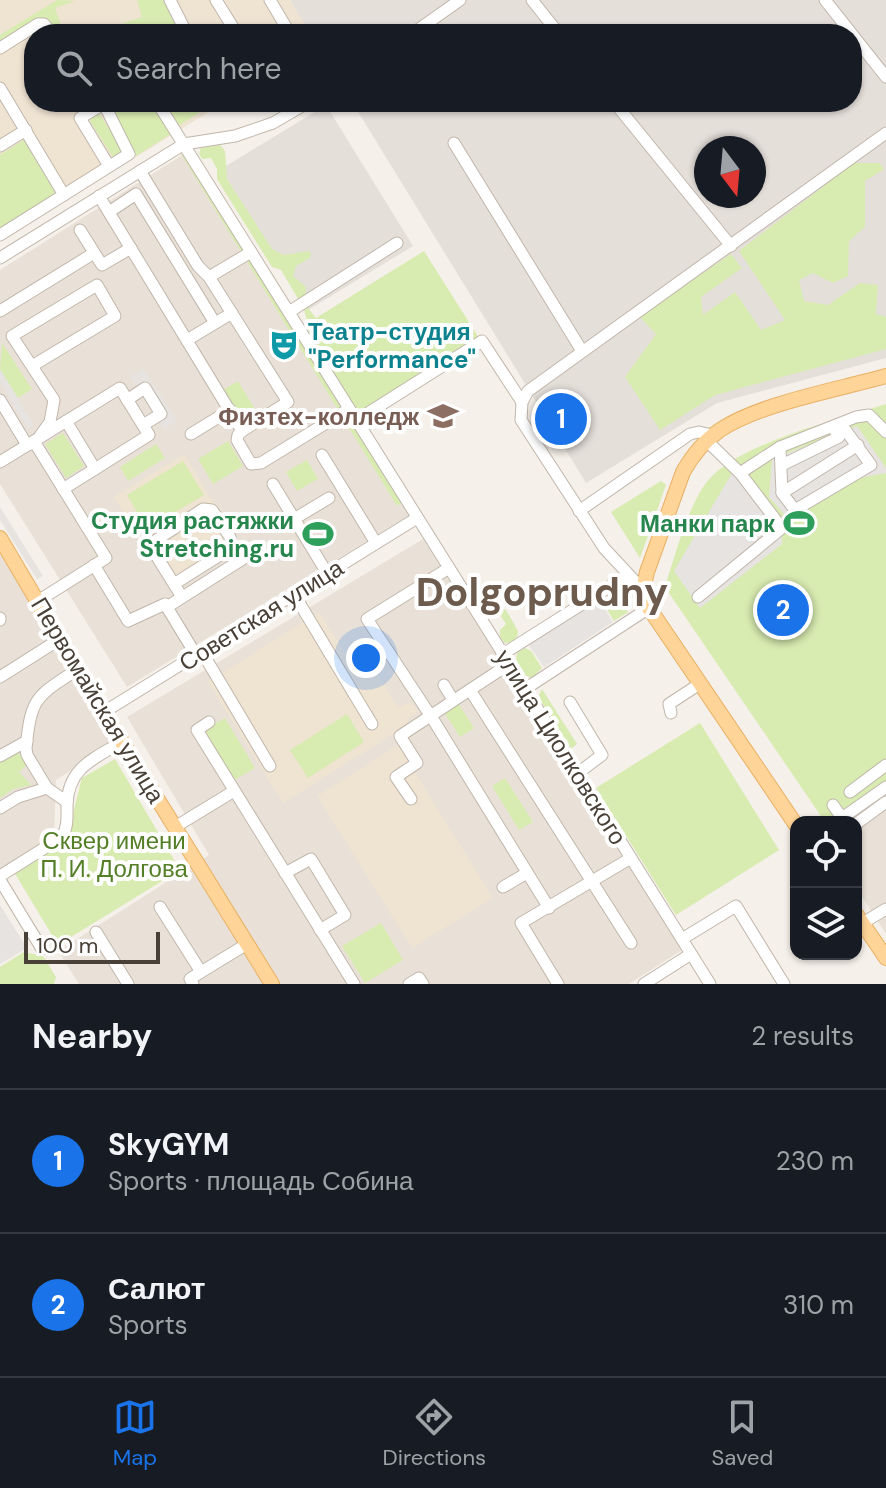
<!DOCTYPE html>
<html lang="en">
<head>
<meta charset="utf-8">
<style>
	:root { --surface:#171b24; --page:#242831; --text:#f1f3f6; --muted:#9ea1a6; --line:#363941; --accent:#1a73e8 }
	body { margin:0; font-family:"DM Sans",sans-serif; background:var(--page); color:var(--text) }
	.controls { position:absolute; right:24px; bottom:24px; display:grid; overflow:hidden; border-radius:16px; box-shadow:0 2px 6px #0004 }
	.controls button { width:72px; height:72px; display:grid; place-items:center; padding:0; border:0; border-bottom:2px solid var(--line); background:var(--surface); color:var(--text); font:40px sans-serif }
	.compass { position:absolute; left:694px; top:136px; width:72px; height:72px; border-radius:50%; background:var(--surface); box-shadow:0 2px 6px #0004; rotate:164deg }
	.scale { position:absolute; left:24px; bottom:20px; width:136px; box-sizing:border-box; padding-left:8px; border:4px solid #494037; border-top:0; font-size:22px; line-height:28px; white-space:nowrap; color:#494037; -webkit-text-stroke:6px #fff; paint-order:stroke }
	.you { position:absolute; left:366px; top:658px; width:28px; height:28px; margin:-20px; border:6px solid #fff; border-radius:50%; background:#1a73e8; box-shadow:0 0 0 12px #1a73e833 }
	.badge { display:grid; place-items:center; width:52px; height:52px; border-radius:50%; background:var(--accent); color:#fff; font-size:26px; font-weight:700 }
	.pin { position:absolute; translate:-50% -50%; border:4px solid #fff; box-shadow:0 2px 8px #0006 }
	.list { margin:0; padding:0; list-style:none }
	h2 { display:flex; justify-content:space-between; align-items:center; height:104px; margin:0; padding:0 32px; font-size:34px }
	h2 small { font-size:26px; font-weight:400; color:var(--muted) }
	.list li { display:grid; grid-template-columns:52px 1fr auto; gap:24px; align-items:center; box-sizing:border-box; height:144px; padding:0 32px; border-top:2px solid var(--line) }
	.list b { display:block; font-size:30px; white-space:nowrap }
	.list p { margin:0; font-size:26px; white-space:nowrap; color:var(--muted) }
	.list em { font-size:26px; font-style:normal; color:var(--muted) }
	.icon { flex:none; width:44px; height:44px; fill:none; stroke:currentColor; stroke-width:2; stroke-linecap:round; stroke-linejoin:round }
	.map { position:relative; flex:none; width:886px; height:984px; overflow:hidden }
	.search { position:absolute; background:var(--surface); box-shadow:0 2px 6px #0004; left:24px; right:24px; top:24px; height:88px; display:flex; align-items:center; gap:20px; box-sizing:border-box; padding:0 28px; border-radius:32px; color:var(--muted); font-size:30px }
	.sheet { height:392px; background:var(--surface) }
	nav { display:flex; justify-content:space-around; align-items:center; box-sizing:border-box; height:112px; border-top:2px solid var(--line); background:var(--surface); font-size:22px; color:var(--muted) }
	nav a { display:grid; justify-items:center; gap:4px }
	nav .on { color:var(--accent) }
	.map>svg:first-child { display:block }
	.residential { fill:#e9e1d7 }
	.industrial { fill:#e5dfda; fill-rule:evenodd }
	.education { fill:#efe3d2 }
	.green { fill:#d8ebb0 }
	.parking { fill:#e6e3e1 }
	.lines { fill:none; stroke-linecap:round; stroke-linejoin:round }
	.minor-casing { stroke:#c1b6ab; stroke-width:13 }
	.major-casing { stroke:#e9b063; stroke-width:16 }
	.minor { stroke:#fff; stroke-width:11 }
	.major { stroke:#ffd498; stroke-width:14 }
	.labels { text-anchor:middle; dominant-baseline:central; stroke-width:8; stroke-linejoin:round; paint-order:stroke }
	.culture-label { font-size:24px; font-weight:bold; fill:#0d838f; stroke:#fff; text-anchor:start }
	.education-label { font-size:24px; font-weight:bold; fill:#785e54; stroke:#fff; text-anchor:end }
	.leisure-label { font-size:24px; font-weight:bold; fill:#27864d; stroke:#fff; text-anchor:end }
	.street-label { font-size:24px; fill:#494037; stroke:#fff }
	.park-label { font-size:24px; fill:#537f26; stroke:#fff }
	.town-label { font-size:40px; font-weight:bold; fill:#6d5c4d; stroke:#fff }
</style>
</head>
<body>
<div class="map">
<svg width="886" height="984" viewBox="0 0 886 984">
	<rect width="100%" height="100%" fill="#f5f0e9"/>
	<g class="residential">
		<path d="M187 152 413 513 127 687 0 484V270Z"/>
		<path d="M423 539 682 950 629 984H79L58 951 209 855 127 717Z"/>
		<path d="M0 554 114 743 56 780 54 838 0 873Z"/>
		<path d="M886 808V934L856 887V830Z"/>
	</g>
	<g class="industrial">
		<path d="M290 0H886V358L717 403 586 483 352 102H852V34H310ZM706 148H754V196H706Z"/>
		<path d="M326 105 413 246 308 310 221 169Z"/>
	</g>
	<g class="education">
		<path d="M0 0H290L310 34H34V102H225L0 241Z"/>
		<path d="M184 454 241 547 172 590 114 497Z"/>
		<path d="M319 612 355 668 379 677 399 708 411 702 418 712 407 719 409 724 283 803 208 682Z"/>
		<path d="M398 745 493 898 412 948 317 796Z"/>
	</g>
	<g class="green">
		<path d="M57 0 75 1 55 8 64 34H55L44 22 0 45V35Z"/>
		<path d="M137 0H165L179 26 166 34H124L121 24 142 17Z"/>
		<path d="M110 102H151L171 134 136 156 108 108Z"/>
		<path d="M163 102H216L178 126Z"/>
		<path d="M98 112 123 150 116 157H113L91 123 90 117Z"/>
		<path d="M27 138 58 195 0 231V155Z"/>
		<path d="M220 145 225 151 227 179 272 249 284 255 309 251 311 254 310 258 296 266 293 276 306 287 305 304 316 318 424 251 479 338 358 414 305 325 308 323 303 307 281 270 272 267 217 179V169L211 158 202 159 199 153 201 148Z"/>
		<path d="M181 154 187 157 403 502 397 506Z"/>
		<path d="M854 163H879L884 169 865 181V227L849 241 848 276 833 283 813 273 799 280 804 301 828 305 860 283 878 285 876 314 886 317V349L715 395 660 430 625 377 656 334 639 316 731 254 742 268 701 297 703 315 735 292 761 330 785 320 739 251Z"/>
		<path d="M2 343 32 389 18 398 0 370Z"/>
		<path d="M238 381 256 411 241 420 222 391Z"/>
		<path d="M886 404V795L848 822H825L669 593 666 583C676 553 690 498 712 476 748 441 837 420 886 404Z"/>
		<path d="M63 433 84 466 66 478 45 444Z"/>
		<path d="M228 441 243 466 213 484 198 459Z"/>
		<path d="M156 444 165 458 128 481 120 467Z"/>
		<path d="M307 460 318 479 297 491 286 472Z"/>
		<path d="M183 461 204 495 147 529 127 495Z"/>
		<path d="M661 481 666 485 640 558 611 512Z"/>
		<path d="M614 591 628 612 614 621 602 601Z"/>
		<path d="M495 607 506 610 518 631 517 637 512 642 505 643 500 637V630L506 624Z"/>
		<path d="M525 648 531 651 542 668 532 678 525 675 516 661 517 653Z"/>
		<path d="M542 689 577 744 571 749 541 701 539 695Z"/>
		<path d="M458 703 474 728 460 737 444 712Z"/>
		<path d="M347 714 364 742 308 778 290 750Z"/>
		<path d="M225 718 255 768 233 781 202 731Z"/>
		<path d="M700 723 779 850 676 915 596 788Z"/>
		<path d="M18 753 28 764 19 772 31 785 13 789 0 798V763Z"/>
		<path d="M115 759 180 870 58 945 14 872 66 840 82 778Z"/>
		<path d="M505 778 533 822 519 830 492 786Z"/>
		<path d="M381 923 403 960 365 983 342 946Z"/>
		<path d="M24 952 43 956 56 977 54 984H0V967Z"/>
	</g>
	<g class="parking">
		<path d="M0 369 34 425 28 429 0 382Z"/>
		<path d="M143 369 177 421 164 429 130 377Z"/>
		<path d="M857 426 886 468V473L855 479 789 520 769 497 772 459Z"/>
		<path d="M732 473 782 537V544L700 608 674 571Z"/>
		<path d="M0 507 43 576 37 579 0 520Z"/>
		<path d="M596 596 613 622 544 667 526 641Z"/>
		<path d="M0 905 27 948 0 964Z"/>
	</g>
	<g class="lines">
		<g class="minor-casing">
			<g id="minor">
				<path d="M170 0 187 34"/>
				<path d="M216 0 237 34"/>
				<path d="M270 0 286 27V34"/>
				<path d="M532 0 559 34"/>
				<path d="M825 0 886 77"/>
				<path d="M412 34 460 0"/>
				<path d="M0 48 38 24H44L53 34"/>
				<path d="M0 88 64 195"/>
				<path d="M157 102 710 984"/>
				<path d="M614 102 731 246"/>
				<path d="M102 105 80 118 109 166"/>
				<path d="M454 143 582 351"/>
				<path d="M0 146 26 130"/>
				<path d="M140 171 198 266 209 277 288 402 242 431"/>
				<path d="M99 196 242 431 238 435 237 440 251 464 261 463 349 409"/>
				<path d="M109 212 136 194 215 323"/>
				<path d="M80 230 102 265 131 248"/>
				<path d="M0 235 129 154 103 102"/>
				<path d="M0 258 184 144 235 136 273 123 309 102"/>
				<path d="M209 277 251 252"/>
				<path d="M0 311 94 253"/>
				<path d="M289 312 397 243"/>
				<path d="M187 340 232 313"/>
				<path d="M32 366 115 316 97 285 12 336 54 400 50 422 40 436"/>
				<path d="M0 400 27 445 35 443 106 558 38 601"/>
				<path d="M127 400 145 388 161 414 143 425"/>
				<path d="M357 420 482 341 522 402"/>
				<path d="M841 424 871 465 795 510 782 493 780 447 856 417 869 415 886 432"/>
				<path d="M191 434 230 410"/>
				<path d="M322 455 376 543"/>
				<path d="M0 462 120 388 149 435 95 469 66 421"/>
				<path d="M782 465 839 437 833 427"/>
				<path d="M740 473 780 447"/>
				<path d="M273 484 327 573"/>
				<path d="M63 489 95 469"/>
				<path d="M782 493 858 445"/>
				<path d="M579 511 690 434 699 432 712 435"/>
				<path d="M294 519 329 498"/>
				<path d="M94 565 128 621 165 604 196 655"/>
				<path d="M449 568 367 619 434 721 549 908"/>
				<path d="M174 584 231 548 230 537 212 510 203 509 152 543 154 552 182 597"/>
				<path d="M643 590 604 548 521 420 522 402 528 391 886 133"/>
				<path d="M294 594 372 724"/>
				<path d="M698 597 782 528 740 473 707 441"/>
				<path d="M167 607 252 553"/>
				<path d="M0 618V620"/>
				<path d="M202 652 270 766"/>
				<path d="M503 654 628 575"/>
				<path d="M0 677 60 639"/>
				<path d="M444 685 453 700"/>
				<path d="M525 689 649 608"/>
				<path d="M470 690 631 943"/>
				<path d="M570 702 602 755 578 773"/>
				<path d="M104 712 417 518"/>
				<path d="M671 713 669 704 701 683"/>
				<path d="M209 722 197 730 354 984"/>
				<path d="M0 756 27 741"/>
				<path d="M850 792 886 765"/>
				<path d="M411 799 396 777 417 763 400 736 509 664"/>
				<path d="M67 802 47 788 27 755 26 749C31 696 36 697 78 669"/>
				<path d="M833 805 842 818 886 787"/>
				<path d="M0 808 18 797 47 788"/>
				<path d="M856 824 886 802"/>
				<path d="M175 827 234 791"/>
				<path d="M285 873 311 859 345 915 320 930"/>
				<path d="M0 876 62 837C68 827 67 817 67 805 68 768 93 759 122 742"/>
				<path d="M0 880 42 949"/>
				<path d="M503 887 527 873"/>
				<path d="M160 907 201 972 190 979 193 984"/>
				<path d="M856 927 886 909"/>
				<path d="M96 932 128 984"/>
				<path d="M682 939 736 906 784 984"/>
				<path d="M201 972 247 944"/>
				<path d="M409 984 419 978 423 984"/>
				<path d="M558 984 521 923 631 858"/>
				<path d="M644 984 691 954"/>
			</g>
		</g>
		<g class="major-casing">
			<g id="major">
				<path d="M0 538 88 687 272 984"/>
				<path d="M796 825 649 608 643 590 647 572 683 472C692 456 704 441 720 430 761 403 837 390 886 376"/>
				<path d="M856 914 886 958"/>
			</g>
		</g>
		<use href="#minor" class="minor"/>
		<use href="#major" class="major"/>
	</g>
	<defs>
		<g id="theatre-bare" transform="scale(2.4)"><path d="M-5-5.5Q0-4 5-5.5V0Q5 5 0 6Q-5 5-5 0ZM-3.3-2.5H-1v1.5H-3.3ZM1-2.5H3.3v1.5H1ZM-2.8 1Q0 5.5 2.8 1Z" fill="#0f9aa8" stroke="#fff" stroke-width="2.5" paint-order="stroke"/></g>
		<g id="university-bare" transform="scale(2.4)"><path d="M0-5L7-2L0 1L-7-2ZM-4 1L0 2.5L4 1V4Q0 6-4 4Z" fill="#8d6e63" stroke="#fff" stroke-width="2.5" paint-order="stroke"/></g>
		<g id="stadium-bare" transform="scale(2.4)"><path d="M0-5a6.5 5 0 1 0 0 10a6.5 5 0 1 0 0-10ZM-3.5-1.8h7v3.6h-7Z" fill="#2e9e5b" stroke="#fff" stroke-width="2.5" paint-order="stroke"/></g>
	</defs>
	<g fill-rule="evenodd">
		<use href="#theatre-bare" x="284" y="345"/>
		<use href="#university-bare" x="443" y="416"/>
		<use href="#stadium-bare" x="799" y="523"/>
		<use href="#stadium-bare" x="318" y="534"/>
	</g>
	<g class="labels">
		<g class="culture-label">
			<text x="308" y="331">Театр-студия<tspan x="308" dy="28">"Performance"</tspan></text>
		</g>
		<g class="education-label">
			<text x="419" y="416">Физтех-колледж</text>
		</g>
		<g class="leisure-label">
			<text x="294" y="520">Студия растяжки<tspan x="294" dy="28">Stretching.ru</tspan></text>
			<text x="775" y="523">Манки парк</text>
		</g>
		<g class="street-label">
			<text transform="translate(261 615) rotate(-32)">Советская улица</text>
			<text transform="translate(98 700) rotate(59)">Первомайская улица</text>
			<text transform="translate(561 747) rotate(58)">улица Циолковского</text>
		</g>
		<g class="park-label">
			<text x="114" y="840">Сквер имени<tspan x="114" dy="28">П. И. Долгова</tspan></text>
		</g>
		<g class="town-label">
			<text x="542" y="592">Dolgoprudny</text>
		</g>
	</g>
</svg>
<div class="controls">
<button><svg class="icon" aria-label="locate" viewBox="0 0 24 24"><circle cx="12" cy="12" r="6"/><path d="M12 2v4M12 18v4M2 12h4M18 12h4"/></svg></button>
<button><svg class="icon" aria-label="layers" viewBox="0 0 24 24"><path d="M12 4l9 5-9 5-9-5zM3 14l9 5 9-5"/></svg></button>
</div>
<svg class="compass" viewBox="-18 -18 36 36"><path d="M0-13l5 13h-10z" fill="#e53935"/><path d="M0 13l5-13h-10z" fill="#9ea1a6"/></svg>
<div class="scale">100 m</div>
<div class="you"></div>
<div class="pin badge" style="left:561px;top:419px">1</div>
<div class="pin badge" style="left:783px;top:610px">2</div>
<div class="search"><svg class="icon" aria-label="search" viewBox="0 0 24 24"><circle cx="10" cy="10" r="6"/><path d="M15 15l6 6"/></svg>Search here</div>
</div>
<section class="sheet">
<h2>Nearby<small>2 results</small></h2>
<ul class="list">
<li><span class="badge">1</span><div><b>SkyGYM</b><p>Sports · площадь Собина</p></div><em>230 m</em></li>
<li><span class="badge">2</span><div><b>Салют</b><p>Sports</p></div><em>310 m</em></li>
</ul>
</section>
<nav>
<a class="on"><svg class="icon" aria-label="map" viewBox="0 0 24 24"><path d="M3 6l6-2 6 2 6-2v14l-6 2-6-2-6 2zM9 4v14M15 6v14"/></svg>Map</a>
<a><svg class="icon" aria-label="directions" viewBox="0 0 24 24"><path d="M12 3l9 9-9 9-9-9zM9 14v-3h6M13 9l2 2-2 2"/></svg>Directions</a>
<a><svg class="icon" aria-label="saved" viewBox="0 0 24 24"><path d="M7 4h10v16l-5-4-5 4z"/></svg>Saved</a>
</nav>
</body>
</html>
